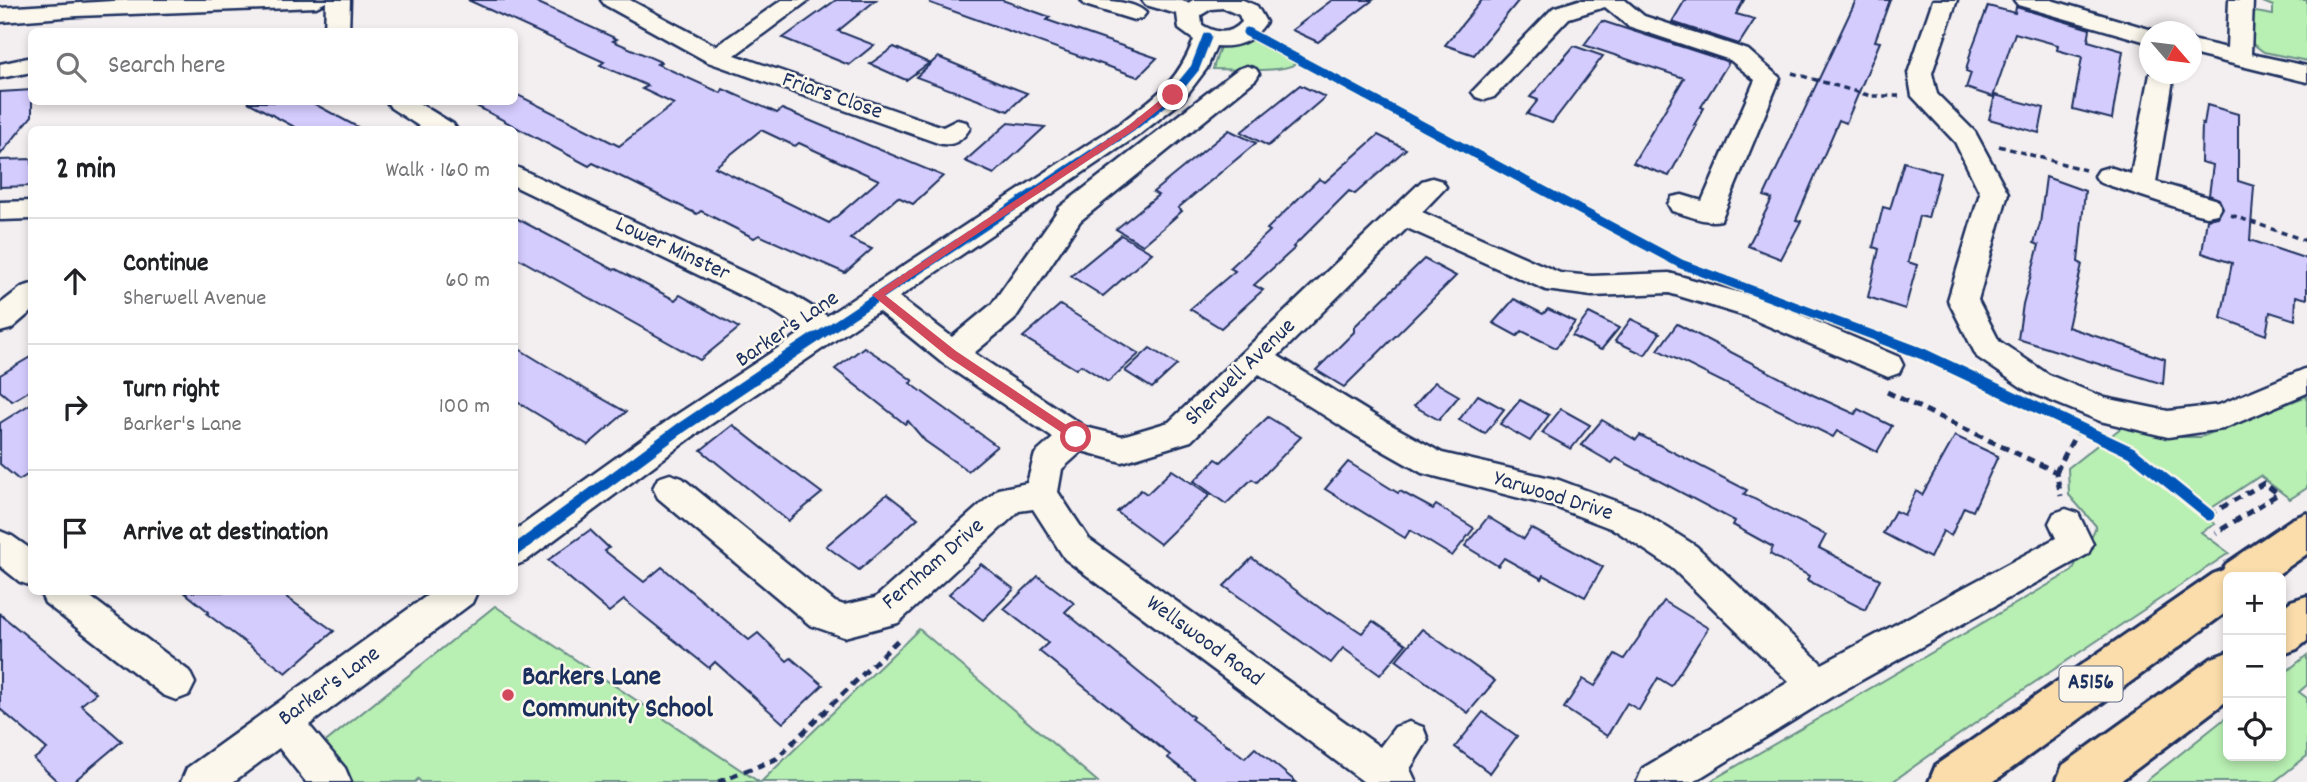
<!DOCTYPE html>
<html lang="en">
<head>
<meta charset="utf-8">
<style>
	:root { --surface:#fff; --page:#f2f2f2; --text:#202124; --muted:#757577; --line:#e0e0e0 }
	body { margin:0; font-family:Dekko,sans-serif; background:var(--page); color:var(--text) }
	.controls { position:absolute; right:21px; bottom:21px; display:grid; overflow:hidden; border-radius:10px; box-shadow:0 4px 10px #0003 }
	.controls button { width:63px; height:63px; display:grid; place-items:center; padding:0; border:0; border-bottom:2px solid var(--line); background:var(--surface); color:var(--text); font:35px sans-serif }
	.compass { position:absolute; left:2139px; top:21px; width:63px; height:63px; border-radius:50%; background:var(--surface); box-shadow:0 4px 10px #0003; rotate:118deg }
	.stop { position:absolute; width:21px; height:21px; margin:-16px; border:5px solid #d1495b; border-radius:50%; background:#fff }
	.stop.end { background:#d1495b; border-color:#fff; box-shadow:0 2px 7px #0008 }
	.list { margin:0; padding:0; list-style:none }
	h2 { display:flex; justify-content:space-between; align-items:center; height:91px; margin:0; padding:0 28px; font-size:30px }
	h2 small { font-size:23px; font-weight:400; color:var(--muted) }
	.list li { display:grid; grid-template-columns:46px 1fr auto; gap:21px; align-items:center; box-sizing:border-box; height:126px; padding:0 28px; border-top:2px solid var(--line) }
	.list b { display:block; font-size:26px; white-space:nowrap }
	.list p { margin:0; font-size:23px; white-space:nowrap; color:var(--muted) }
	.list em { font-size:23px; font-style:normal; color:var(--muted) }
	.icon { flex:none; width:38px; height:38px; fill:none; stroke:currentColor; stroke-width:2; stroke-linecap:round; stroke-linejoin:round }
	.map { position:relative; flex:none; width:2307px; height:782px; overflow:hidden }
	.search { position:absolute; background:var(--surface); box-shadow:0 4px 10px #0003; left:28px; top:28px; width:490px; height:77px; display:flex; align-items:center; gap:18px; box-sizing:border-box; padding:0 24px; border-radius:10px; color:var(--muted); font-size:26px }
	.panel { position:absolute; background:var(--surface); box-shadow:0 4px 10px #0003; left:28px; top:126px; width:490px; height:469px; border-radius:10px }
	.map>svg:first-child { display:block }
	.green { fill:#b8efb2; stroke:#6a8f88; stroke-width:2 }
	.building { fill:#d5ccfe; stroke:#1b2f5e; stroke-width:2; fill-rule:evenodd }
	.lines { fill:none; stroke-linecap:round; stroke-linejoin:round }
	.minor-casing { stroke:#1b2f5e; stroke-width:5 }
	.highway-casing { stroke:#1b2f5e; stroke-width:6 }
	.path-far1 { stroke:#1b2f5e; stroke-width:3.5; stroke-dasharray:6 4.5; stroke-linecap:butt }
	.path { stroke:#1b2f5e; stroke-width:5; stroke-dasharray:8 6; stroke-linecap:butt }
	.minor { fill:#fbf7ec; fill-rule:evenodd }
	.highway { fill:#fbddab; fill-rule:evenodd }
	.cycleway-far1-casing { stroke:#fbf7ec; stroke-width:12 }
	.cycleway-casing { stroke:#fbf7ec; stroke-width:16 }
	.cycleway-far1 { stroke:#0057b8; stroke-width:9 }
	.cycleway { stroke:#0057b8; stroke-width:11 }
	.route { fill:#d1495b }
	.poi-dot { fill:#d1495b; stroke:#fbf7ec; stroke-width:2.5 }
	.labels { text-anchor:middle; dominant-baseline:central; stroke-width:5; stroke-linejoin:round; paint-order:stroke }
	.shield { fill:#fbf7ec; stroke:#5e6b89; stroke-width:2 }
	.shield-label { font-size:21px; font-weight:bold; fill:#1b2f5e }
	.street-label { font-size:23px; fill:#1b2f5e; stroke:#fbf7ec }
	.near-poi-label { font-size:28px; font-weight:bold; fill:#1b2f5e; stroke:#fbf7ec; text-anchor:start }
</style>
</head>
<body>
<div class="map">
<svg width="2307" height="782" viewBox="0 0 2307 782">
	<rect width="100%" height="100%" fill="#f3eef0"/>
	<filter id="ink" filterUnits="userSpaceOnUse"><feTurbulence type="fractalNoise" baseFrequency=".0143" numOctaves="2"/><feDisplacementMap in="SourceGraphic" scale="14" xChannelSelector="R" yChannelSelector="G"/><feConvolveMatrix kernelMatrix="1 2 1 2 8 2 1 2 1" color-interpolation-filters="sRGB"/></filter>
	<g filter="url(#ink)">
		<g class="green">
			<path d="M2258 0H2307V61L2264 52 2250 42 2249 18 2256 12 2273 15V6Z"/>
			<path d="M1247 37 1297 63C1281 74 1233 69 1213 69L1221 43Z"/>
			<path d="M2307 396V488L2290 499 2260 476 2207 511 2132 449 2107 439 2128 422 2178 437H2201Z"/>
			<path d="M2100 443 2127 454 2215 524 2201 532 2229 553 2011 698 1892 782H1709L2072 571C2080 554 2090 543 2096 526L2069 495 2068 468Z"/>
			<path d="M495 606 759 782H421L418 779 415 782H353L322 745Z"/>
			<path d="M919 629 1098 782H761Z"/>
			<path d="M2307 655V685L2299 692 2307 698V756L2274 782H2145L2228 716V756H2281V676Z"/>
		</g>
		<g class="building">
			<path d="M468 0H532L617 39 613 41 661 62 657 64 721 93 723 89 777 113 782 109 943 176 913 204 898 197 850 239 872 249 845 273 759 235 754 238 701 211 697 214 593 163 589 166 469 102H514V93L619 146 674 104 642 89 648 86 600 65 604 62ZM761 130 795 146 799 143 879 180 829 223 715 167Z"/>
			<path d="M836 0H876L838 31 874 45 849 65 783 38Z"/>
			<path d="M931 0H1002L1050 17 1047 20 1157 58 1138 77 930 3Z"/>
			<path d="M1332 0H1373L1318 42 1292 30Z"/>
			<path d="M1482 0H1519L1474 55 1445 45Z"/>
			<path d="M1685 0H1744L1736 14 1755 19 1739 44 1672 22Z"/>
			<path d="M1856 0H1890L1875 41 1880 42 1846 123 1839 120 1796 220 1801 221 1781 259 1748 246 1772 199 1764 196Z"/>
			<path d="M1988 6 2015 13 2016 7 2090 29 2088 41 2123 51 2112 119 2073 109 2082 57 2057 50 2058 45 2015 33 1993 97 1966 88 1971 73 1966 71 1971 51Z"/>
			<path d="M1602 21 1729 62 1701 107 1704 108 1694 125H1697L1669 176 1633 163 1684 78 1584 45Z"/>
			<path d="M1574 46 1603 56 1552 123 1527 114 1538 100 1530 97Z"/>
			<path d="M894 47 929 63 906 80 870 64Z"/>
			<path d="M938 57 1003 84 1027 93 1008 111 916 77Z"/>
			<path d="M1300 85 1325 97 1268 146 1241 132Z"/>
			<path d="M32 90V116L0 155V92Z"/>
			<path d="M1995 95 2044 108 2039 133 1989 119Z"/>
			<path d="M248 102H311L363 130H300Z"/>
			<path d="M2207 105 2238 114V181L2254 186 2250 240 2307 259V299L2296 296 2295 320 2270 312 2266 335 2221 318 2232 263 2202 253 2207 219 2218 217 2223 208 2219 199 2209 195 2213 165 2201 162 2202 124 2204 125Z"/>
			<path d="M1008 123 1045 127 994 174 965 161Z"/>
			<path d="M1229 130 1256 143 1178 208 1182 211 1163 228 1143 245 1116 229 1158 195 1153 192Z"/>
			<path d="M1378 135 1406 149 1355 194 1349 191 1293 247 1295 248 1254 285 1263 290 1221 328 1190 309 1235 271 1230 268 1270 231 1267 229 1301 196 1319 179 1325 182Z"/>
			<path d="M32 159V186L0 187V160Z"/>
			<path d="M1904 162 1940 173 1928 218 1919 216 1908 262 1917 265 1905 309 1868 297 1879 249 1873 247 1883 207 1890 209Z"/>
			<path d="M2046 177 2085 191 2078 262 2082 264 2068 327 2165 359 2163 384 2018 339 2023 304 2039 245 2034 243 2040 224Z"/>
			<path d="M514 217 614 270 616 269 675 300 680 295 739 328 700 360 514 256Z"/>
			<path d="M1121 235 1152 253 1103 296 1071 276Z"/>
			<path d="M1424 259 1456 276 1344 387 1316 370 1354 332V327Z"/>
			<path d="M1514 299 1543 314 1548 309 1575 322 1556 348 1522 331 1517 336 1493 323Z"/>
			<path d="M1060 305 1139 354 1108 382 1081 365 1076 369 1023 337Z"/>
			<path d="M1589 313 1619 328 1601 350 1572 336Z"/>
			<path d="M1631 319 1660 333 1645 355 1615 341Z"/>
			<path d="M1677 324 1813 395 1855 414 1858 409 1892 426 1877 452 1837 431 1833 437 1658 350Z"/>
			<path d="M514 346 585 389 626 412 588 445 514 400Z"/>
			<path d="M864 347 893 366 913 381 910 383 997 446 968 471 925 441 908 421 905 424 835 369Z"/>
			<path d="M1150 348 1177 365 1152 388 1125 371Z"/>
			<path d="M32 356V389L12 401 0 391V375Z"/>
			<path d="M1435 382 1459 396 1439 420 1414 406Z"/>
			<path d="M1478 395 1504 409 1485 434 1459 420Z"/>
			<path d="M1520 400 1549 415 1530 441 1500 424Z"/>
			<path d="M32 403V472L19 480 0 464V423Z"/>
			<path d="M1561 409 1590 425 1571 449 1542 433Z"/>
			<path d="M1268 417 1301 437 1257 482 1252 479 1226 504 1194 481 1216 459 1221 462Z"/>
			<path d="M1602 420 1636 440 1640 435 1747 490 1744 494 1826 535 1819 548 1880 579 1865 610 1807 580 1809 576 1770 554 1773 547 1733 525 1735 521 1616 458 1612 463 1581 445Z"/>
			<path d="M733 425 775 458 822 493 788 521 701 450Z"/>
			<path d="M1955 436 1998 456 1973 511 1964 507 1951 536 1943 531 1930 558 1883 533 1895 511 1904 515 1916 491 1922 495Z"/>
			<path d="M1348 462 1398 493 1400 491 1433 509 1436 505 1474 528 1452 556 1410 530 1405 538 1325 489Z"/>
			<path d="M1172 470 1210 495 1160 544 1117 512 1141 490 1147 494Z"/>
			<path d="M887 494 918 518 859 570 826 546Z"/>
			<path d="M1488 517 1524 539 1531 528 1603 567 1585 597 1544 575 1542 579 1504 558 1498 566 1465 546Z"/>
			<path d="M590 530 609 548 605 551 644 582 662 567 749 640 758 633 787 661 791 658 823 685 783 723 715 662 709 668 624 600 609 612 548 560Z"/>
			<path d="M1252 558 1328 614 1330 612 1362 633 1373 621 1406 644 1380 675 1343 648 1331 663 1224 586Z"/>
			<path d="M981 564 1014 589 983 620 949 594Z"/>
			<path d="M1038 576 1074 603 1065 612 1193 717 1191 719 1245 758 1255 748 1296 782H1199L1168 758 1170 755 1039 651 1048 643 1004 609Z"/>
			<path d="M184 592H279L334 631 286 673 207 614 209 612Z"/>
			<path d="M1664 601 1708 628 1671 686 1658 678 1639 710 1627 703 1607 736 1564 708 1583 679 1595 686 1615 654 1624 659Z"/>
			<path d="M0 614 96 693 81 705 122 741 73 782H58L34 759 47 749 0 709Z"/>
			<path d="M1422 629 1495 681 1468 713 1396 660Z"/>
			<path d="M1483 712 1517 736 1490 773 1455 747Z"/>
		</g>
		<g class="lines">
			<g class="minor-casing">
				<g id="minor">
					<path d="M129 0H350L349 32H325L326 2 316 7 77 16 0 22V8Z"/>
					<path d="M601 0H630L716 46 782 0H809L735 55 943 127 957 120 966 122 970 128C962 141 953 147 938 143L708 62 605 5Z"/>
					<path d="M1081 0C1100 0 1134 0 1146 13L1142 18 1134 20 1085 5Z"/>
					<path d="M1142 0H1179L1188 3 1193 0H1243L1257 6 1266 22C1253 41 1239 48 1216 46L1207 68 1182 101 1140 134 899 297 952 337 992 304 1060 207 1238 69 1247 66 1256 69 1259 74 1256 79 1080 221 1014 320 974 353 1085 427 1122 436 1169 422 1422 181 1432 178 1442 181 1446 187 1422 212 1560 273 1592 276 1669 273 1766 300 1899 357 1903 365 1899 373 1888 377 1745 316 1669 293 1592 296 1546 290 1407 228 1278 356 1377 417 1442 453 1559 480 1639 510 1696 546 1822 664 2056 538 2049 523 2054 513 2066 509 2078 513 2093 544 2088 554 1831 697 1693 782H1637L1643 768 1789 682 1672 568 1615 530 1555 507 1422 473 1355 435 1259 374 1191 441 1122 462 1082 451 1062 469 1058 492 1089 539 1380 747 1395 727 1409 722 1423 727 1428 740 1410 769 1416 782H1364L1065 559 1033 509 1019 511 898 623 844 637 810 625 658 498 653 488 658 478 670 474 682 478 835 602 844 605 875 598 998 489 1027 483 1035 454 1053 438 941 362 878 311 692 437 526 561 514 566V531L670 419 804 331 773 311 514 186V166L793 295 827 316 1122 122C1158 94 1176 84 1194 40L1179 29 1177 14 1146 5ZM1223 8 1239 15 1242 22C1230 35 1217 34 1202 25L1201 15 1211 9Z"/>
					<path d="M1579 0H1625L1644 16 1748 50 1780 78 1721 220C1705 224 1688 215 1672 211L1668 204 1672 197 1682 195 1702 201 1755 80 1730 60 1628 26 1605 7 1569 18 1494 97 1485 100 1476 97 1472 92 1553 8Z"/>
					<path d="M1933 0H1957L1932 73 1937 94 1975 132 2008 193 1978 300 1999 341 2049 375 2105 398 2168 411 2219 405 2307 368V393L2223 429 2168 437 2100 421 2027 391 1977 357 1948 300 1980 193 1955 142 1912 96 1908 73Z"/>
					<path d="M2014 0H2051L2159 32H2150V43L2018 5Z"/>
					<path d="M2229 0H2253L2251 54 2307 66V82L2192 54V40L2227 48Z"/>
					<path d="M32 57V72L0 78V64Z"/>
					<path d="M2150 74H2174L2156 182 2217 200 2221 207 2217 214 2207 216 2197 214 2099 182 2095 176 2099 170 2109 167 2131 174Z"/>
					<path d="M387 102H417L453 124 457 130H425L391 108Z"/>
					<path d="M32 201V219L0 220V202Z"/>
					<path d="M32 284V311L11 329 0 332V304L22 287Z"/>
					<path d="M0 531 12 536 32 550V586L20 582 0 566Z"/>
					<path d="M40 592H84L189 671 195 683 189 695 176 700 163 695 45 603Z"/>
					<path d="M432 592H477L472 603 309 725 345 768 351 782H306L279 748 233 782H181L187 768Z"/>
				</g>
			</g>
			<g class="highway-casing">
				<g id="highway">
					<path d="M2307 513V554L2274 577H2228V611L1993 782H1929L1936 765 2213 574 2223 570 2226 564 2292 519Z"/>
					<path d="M2307 596V641L2297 649 2281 655V609L2291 601Z"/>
					<path d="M2228 652V700L2119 782H2056L2063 765 2212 658Z"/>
				</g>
			</g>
			<g class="path-far1">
				<path d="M1792 73 1871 96H1899"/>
				<path d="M1999 146 2085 170"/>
				<path d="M2231 215 2307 241"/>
			</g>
			<g class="path">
				<path d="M1887 392 2056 472 2061 496"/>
				<path d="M2056 472 2079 428"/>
				<path d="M2209 515 2264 483 2278 494 2216 533"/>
				<path d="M718 782 776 759 898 640"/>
			</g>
			<use href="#minor" class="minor"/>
			<use href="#highway" class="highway"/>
			<g class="cycleway-far1-casing">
				<g id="cycleway-far1">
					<path d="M1247 32 1681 264 1886 340"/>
					<path d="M813 340 1131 128 1173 95 1195 68 1207 37"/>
				</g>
			</g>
			<g class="cycleway-casing">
				<g id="cycleway">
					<path d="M1881 338 1923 354 2131 452 2209 515"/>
					<path d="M514 551 681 428 815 338"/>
				</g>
			</g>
			<use href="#cycleway-far1" class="cycleway-far1"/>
			<use href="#cycleway" class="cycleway"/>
		</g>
	</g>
	<path class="route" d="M1169 93 1177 95 1134 130 885 295 956 351 1080 434 1082 437 1076 442 948 357 872 295 1128 126Z"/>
	<circle class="poi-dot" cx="508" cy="695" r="7"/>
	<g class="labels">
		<rect class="shield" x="2059.5" y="666.5" width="63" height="35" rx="5"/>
		<g class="shield-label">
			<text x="2091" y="684">A5156</text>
		</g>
		<g class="street-label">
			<text transform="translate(832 97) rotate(19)">Friars Close</text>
			<text transform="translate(672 250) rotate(25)">Lower Minster</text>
			<text transform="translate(788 330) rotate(-34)">Barker's Lane</text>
			<text transform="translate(1241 373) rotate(-44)">Sherwell Avenue</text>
			<text transform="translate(1553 497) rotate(17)">Yarwood Drive</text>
			<text transform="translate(934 565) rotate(-41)">Fernham Drive</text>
			<text transform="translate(1204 642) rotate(36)">Wellswood Road</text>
			<text transform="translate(330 687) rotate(-36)">Barker's Lane</text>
		</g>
		<g class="near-poi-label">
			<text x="522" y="679">Barkers Lane<tspan x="522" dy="32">Community School</tspan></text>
		</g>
	</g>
</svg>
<div class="controls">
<button>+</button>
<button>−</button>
<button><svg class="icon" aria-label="locate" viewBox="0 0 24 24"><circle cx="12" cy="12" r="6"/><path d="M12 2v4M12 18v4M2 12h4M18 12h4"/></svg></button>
</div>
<svg class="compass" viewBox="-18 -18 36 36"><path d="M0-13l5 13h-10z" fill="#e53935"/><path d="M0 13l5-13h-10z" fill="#757577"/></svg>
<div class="stop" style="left:1076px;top:437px"></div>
<div class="stop end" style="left:1173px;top:95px"></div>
<div class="search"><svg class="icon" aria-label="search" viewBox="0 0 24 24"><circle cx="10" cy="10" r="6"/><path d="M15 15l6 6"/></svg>Search here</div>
<section class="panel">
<h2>2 min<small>Walk · 160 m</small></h2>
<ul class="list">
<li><svg class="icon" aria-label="ahead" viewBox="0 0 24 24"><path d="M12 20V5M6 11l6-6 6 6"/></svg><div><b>Continue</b><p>Sherwell Avenue</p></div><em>60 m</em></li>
<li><svg class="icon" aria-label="right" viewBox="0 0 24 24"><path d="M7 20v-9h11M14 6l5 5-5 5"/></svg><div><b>Turn right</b><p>Barker's Lane</p></div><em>100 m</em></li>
<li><svg class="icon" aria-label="arrive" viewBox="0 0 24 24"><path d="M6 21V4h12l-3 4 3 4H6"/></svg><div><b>Arrive at destination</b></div></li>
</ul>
</section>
</div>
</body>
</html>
